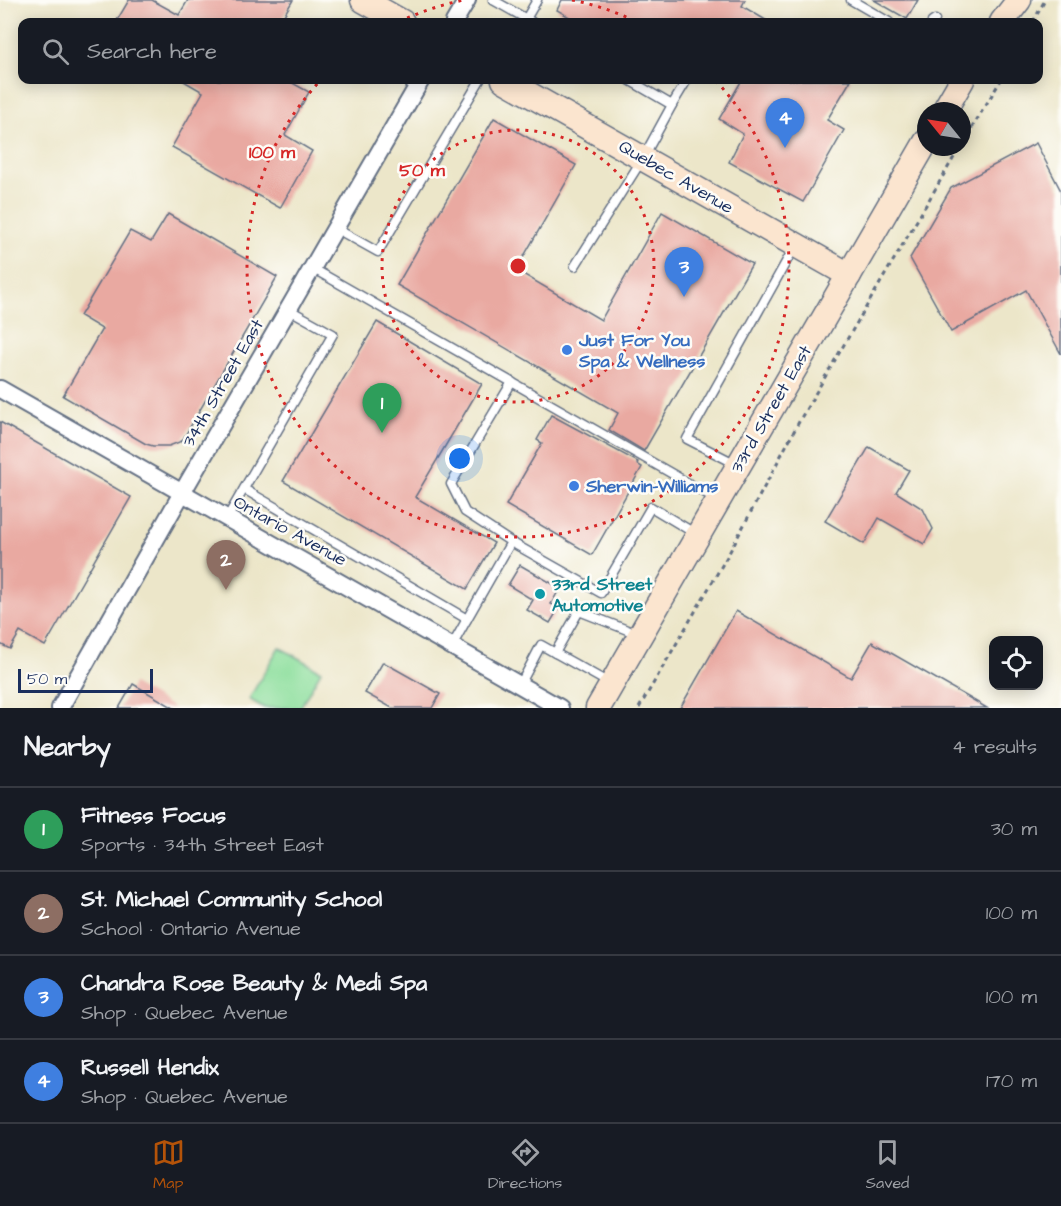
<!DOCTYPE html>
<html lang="en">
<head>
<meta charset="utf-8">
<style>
	:root { --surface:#171b24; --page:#20242c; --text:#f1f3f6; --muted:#9ea1a6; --line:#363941; --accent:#b45309 }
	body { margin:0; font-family:"Architects Daughter",sans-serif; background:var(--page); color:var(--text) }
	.controls { position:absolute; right:18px; bottom:18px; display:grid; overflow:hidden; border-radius:12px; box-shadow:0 3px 15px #0003 }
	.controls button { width:54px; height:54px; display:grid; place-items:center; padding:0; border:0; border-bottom:2px solid var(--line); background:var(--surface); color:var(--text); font:30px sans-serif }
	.compass { position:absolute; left:917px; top:102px; width:54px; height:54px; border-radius:50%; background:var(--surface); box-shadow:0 3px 15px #0003; rotate:300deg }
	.scale { position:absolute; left:18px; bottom:15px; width:135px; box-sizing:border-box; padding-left:6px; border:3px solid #1b2f5e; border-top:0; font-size:16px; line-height:21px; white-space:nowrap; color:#1b2f5e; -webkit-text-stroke:4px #fdfcf7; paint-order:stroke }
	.you { position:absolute; left:460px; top:459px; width:21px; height:21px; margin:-15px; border:4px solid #fff; border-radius:50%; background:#1a73e8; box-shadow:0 0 0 9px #1a73e833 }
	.badge { display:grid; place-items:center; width:39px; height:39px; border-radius:50%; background:var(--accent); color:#fff; font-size:20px; font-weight:700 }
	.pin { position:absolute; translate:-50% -50px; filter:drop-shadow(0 2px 3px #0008) }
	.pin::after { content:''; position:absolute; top:32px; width:21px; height:18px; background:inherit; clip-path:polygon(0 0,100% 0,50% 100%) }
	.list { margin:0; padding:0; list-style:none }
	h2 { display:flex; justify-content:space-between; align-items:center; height:78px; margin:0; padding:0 24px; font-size:26px }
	h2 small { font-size:20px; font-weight:400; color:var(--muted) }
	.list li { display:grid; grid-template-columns:39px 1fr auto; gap:18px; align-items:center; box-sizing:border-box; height:84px; padding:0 24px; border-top:2px solid var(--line) }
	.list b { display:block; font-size:22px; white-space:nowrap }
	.list p { margin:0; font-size:20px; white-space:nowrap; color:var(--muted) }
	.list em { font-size:20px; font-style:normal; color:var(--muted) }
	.icon { flex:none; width:33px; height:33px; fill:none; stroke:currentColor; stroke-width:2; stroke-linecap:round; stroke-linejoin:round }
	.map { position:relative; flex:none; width:1061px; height:708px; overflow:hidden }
	.search { position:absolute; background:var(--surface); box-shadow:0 3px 15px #0003; left:18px; right:18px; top:18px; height:66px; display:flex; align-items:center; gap:15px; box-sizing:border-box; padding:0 21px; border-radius:12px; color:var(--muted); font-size:22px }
	.sheet { height:414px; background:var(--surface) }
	nav { display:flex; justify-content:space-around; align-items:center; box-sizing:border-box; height:84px; border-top:2px solid var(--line); background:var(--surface); font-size:16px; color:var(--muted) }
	nav a { display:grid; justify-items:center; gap:3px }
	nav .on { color:var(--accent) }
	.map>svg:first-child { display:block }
	.green { fill:#8edf9e; stroke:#54877e; stroke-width:1.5 }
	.building { fill:#e9a9a1 }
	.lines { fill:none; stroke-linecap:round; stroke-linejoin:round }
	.lane-casing { stroke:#646f83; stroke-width:11 }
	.street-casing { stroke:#646f83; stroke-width:20 }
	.secondary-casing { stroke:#646f83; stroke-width:27 }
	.path { stroke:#646f83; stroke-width:3; stroke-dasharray:4.5 4.5; stroke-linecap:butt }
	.lane { stroke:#fff; stroke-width:8 }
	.street { stroke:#fff; stroke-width:16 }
	.secondary { stroke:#fbe5cf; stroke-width:24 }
	.ring { fill:none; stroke:#d62828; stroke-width:3; stroke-dasharray:3 6 }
	.shop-dot { fill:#3f7fe0; stroke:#fdfcf7; stroke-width:2 }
	.culture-dot { fill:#0f9aa8; stroke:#fdfcf7; stroke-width:2 }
	.labels { text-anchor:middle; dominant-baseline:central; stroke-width:5; stroke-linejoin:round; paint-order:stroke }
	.street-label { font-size:18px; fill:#1b2f5e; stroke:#fdfcf7 }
	.shop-label { font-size:18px; font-weight:bold; fill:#366cbe; stroke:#fdfcf7; text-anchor:start }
	.culture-label { font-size:18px; font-weight:bold; fill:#0d838f; stroke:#fdfcf7; text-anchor:start }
	.centre { fill:#d62828; stroke:#fdfcf7; stroke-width:3 }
	.ring-label { font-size:18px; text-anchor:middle; font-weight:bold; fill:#d62828; stroke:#fdfcf7; stroke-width:5; stroke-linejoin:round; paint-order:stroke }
</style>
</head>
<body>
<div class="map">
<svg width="1061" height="708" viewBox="0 0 1061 708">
	<rect width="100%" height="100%" fill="#fdfcf7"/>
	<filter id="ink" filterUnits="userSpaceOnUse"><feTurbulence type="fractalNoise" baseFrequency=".0167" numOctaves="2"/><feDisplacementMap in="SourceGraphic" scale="12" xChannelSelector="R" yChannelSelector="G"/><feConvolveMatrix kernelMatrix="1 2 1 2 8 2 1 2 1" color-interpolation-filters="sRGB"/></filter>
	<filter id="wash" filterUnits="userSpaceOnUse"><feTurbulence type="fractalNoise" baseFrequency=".008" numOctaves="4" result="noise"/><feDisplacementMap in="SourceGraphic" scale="24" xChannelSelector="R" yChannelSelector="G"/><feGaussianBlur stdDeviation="1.35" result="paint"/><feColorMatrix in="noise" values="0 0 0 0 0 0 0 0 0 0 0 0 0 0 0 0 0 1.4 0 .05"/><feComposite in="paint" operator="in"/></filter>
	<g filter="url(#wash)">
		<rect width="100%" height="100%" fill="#ece6c9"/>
		<path class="green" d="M279 647 321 671 300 708H264L249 699Z"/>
		<g id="blocks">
			<g class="building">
				<path d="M129 0H152L179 15 188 0H293L280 22H116Z"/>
				<path d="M562 0H745L742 6 769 22H578L557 10Z"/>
				<path d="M874 0H918L907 19Z"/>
				<path d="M182 80H287L309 92 285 135 312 151 280 208 172 147 203 92Z"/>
				<path d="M742 80H851L827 120 844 130 803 202 729 162 743 134 719 119Z"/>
				<path d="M494 118 576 165 516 270 601 320 662 212 752 264 644 451 609 430 618 413 397 285Z"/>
				<path d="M1036 143 1061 191V354L1026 290 951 332 910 258 951 188Z"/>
				<path d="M168 214 277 277 182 441 169 446H153L146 444 63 396 102 329 80 316 130 231 151 242Z"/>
				<path d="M377 322 482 384 415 497 494 543 467 589 283 481Z"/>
				<path d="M551 415 638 462 637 464 642 467 592 555 506 505 542 443 537 440Z"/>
				<path d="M0 422 131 497 45 646 20 632 10 649 0 644Z"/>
				<path d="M869 447 909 470 896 492 923 509 933 529 924 544 879 518 864 544 825 521Z"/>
				<path d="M520 565 560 588 551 604 559 608 550 623 527 610 533 600 508 585Z"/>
				<path d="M736 611 851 678 872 642 987 708H680Z"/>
				<path d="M383 662 440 694 432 708H392L365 693Z"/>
				<path d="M133 684 174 708H119Z"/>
			</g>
		</g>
	</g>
	<g filter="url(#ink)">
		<use href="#blocks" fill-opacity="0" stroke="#646f83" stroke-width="1.5"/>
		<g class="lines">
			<g class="lane-casing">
				<g id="lane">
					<path d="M493 0 532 22"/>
					<path d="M851 0 889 22"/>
					<path d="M526 19 537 0"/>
					<path d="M932 22 935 20"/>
					<path d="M672 105 687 80"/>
					<path d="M335 228 378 252 480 80"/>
					<path d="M575 266 643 158 672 105 629 80"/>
					<path d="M312 268 718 500"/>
					<path d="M738 465 687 439 795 246"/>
					<path d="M244 489 467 619 452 646"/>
					<path d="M227 518 333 334 288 309"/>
					<path d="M511 542 601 593 651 507 696 534"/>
					<path d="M467 619 511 542 465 512 451 484 512 382"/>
					<path d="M555 653 579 611 640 635"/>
					<path d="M520 685 541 645 609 683"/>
				</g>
			</g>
			<g class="street-casing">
				<g id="street">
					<path d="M454 22 467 0"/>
					<path d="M0 389 560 708"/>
					<path d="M60 708 182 493 421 80"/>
				</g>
			</g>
			<g class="secondary-casing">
				<g id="secondary">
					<path d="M363 0 402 22"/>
					<path d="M1002 22 1019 0"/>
					<path d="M504 80 849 275"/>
					<path d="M944 111 962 80"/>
					<path d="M598 708 926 142"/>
				</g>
			</g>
			<g class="path">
				<path d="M1033 22 1045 0"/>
				<path d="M962 144 1001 80"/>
				<path d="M639 708 728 555 801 418 960 147"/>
			</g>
			<use href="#lane" class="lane"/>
			<use href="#street" class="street"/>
			<use href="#secondary" class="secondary"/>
		</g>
	</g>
	<g class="ring">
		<circle cx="518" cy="266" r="136"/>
		<path d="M399 22A271 271 0 0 1 464 0M572 0A271 271 0 0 1 637 22M716 81A271 271 0 1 1 320 81"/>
	</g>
	<g class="shop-dot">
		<circle cx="567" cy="350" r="6"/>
		<circle cx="574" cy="486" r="6"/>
	</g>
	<circle class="culture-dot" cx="540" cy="594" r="6"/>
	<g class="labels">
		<g class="street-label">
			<text transform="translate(676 177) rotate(30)">Quebec Avenue</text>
			<text transform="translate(223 383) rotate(-60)">34th Street East</text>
			<text transform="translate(771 409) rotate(-60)">33rd Street East</text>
			<text transform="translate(290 531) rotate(29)">Ontario Avenue</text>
		</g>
		<g class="shop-label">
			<text x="579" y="340">Just For You<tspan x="579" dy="21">Spa &amp; Wellness</tspan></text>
			<text x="586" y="486">Sherwin-Williams</text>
		</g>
		<g class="culture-label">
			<text x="552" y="584">33rd Street<tspan x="552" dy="21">Automotive</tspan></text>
		</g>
	</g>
	<circle cx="518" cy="266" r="9" class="centre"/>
	<g class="ring-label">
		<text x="272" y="158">100 m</text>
		<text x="422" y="176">50 m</text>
	</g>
</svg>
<div class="controls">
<button><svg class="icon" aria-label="locate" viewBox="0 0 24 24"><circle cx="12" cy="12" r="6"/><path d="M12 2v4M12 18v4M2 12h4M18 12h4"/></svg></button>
</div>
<svg class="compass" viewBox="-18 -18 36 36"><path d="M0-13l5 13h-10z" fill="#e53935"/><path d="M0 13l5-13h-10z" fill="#9ea1a6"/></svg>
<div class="scale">50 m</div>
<div class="you"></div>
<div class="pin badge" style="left:382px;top:433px;background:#2e9e5b">1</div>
<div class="pin badge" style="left:226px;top:590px;background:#8d6e63">2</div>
<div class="pin badge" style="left:684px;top:297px;background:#3f7fe0">3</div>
<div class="pin badge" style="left:785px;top:148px;background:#3f7fe0">4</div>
<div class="search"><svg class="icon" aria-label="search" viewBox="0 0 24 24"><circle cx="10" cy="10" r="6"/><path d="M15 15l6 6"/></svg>Search here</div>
</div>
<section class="sheet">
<h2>Nearby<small>4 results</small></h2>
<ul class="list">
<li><span class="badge" style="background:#2e9e5b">1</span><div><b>Fitness Focus</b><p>Sports · 34th Street East</p></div><em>30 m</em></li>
<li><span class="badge" style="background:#8d6e63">2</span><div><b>St. Michael Community School</b><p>School · Ontario Avenue</p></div><em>100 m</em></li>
<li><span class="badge" style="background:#3f7fe0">3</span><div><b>Chandra Rose Beauty &amp; Medi Spa</b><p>Shop · Quebec Avenue</p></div><em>100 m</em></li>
<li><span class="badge" style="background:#3f7fe0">4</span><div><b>Russell Hendix</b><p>Shop · Quebec Avenue</p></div><em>170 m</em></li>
</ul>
</section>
<nav>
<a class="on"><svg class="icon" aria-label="map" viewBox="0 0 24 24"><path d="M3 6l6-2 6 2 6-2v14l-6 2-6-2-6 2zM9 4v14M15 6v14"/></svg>Map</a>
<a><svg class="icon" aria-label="directions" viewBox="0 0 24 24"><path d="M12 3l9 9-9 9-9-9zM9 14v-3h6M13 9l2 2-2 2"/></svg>Directions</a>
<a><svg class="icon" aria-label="saved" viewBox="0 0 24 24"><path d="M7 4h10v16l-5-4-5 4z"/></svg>Saved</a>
</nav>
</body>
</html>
